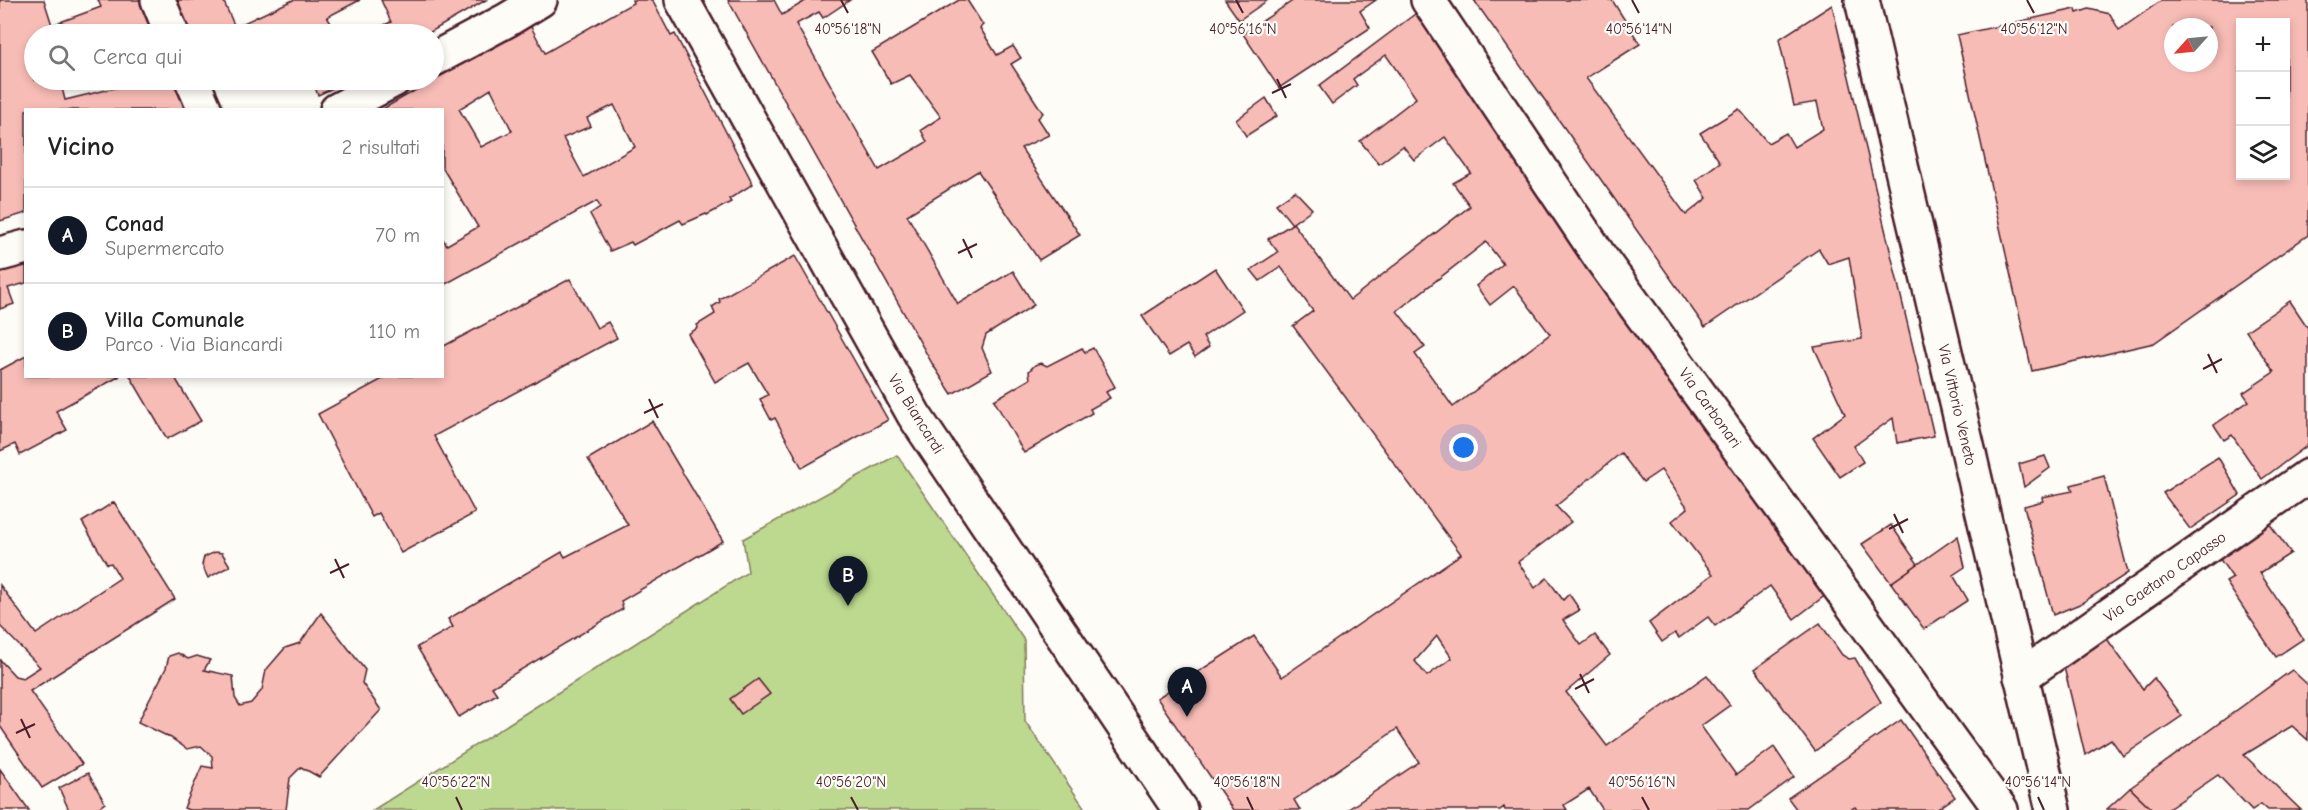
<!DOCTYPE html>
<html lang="it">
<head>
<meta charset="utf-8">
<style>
	:root { --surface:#fff; --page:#f6f6f6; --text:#222; --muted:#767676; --line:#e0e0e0; --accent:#111827 }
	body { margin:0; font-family:"Comic Neue",sans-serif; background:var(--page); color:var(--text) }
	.controls { position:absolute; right:18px; top:18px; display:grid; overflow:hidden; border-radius:0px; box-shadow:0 3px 9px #0003 }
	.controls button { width:54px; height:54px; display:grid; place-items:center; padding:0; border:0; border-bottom:2px solid var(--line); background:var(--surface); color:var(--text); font:30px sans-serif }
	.compass { position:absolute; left:2164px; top:18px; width:54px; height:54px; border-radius:50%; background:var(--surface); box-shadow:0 3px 9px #0003; rotate:243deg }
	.you { position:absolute; left:1464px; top:448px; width:21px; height:21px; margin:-15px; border:4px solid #fff; border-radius:50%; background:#1a73e8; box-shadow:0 0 0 9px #1a73e833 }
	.badge { display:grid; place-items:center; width:39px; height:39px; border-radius:50%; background:var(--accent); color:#fff; font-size:20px; font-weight:700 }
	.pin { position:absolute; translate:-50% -50px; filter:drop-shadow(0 2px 3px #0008) }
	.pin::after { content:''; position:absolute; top:32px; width:21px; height:18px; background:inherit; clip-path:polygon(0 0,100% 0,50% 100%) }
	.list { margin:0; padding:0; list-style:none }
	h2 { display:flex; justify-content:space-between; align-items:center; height:78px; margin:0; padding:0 24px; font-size:26px }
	h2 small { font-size:20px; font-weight:400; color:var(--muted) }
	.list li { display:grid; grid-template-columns:39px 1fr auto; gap:18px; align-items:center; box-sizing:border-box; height:96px; padding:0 24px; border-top:2px solid var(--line) }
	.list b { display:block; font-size:22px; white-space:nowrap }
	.list p { margin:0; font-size:20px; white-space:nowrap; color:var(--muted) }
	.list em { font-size:20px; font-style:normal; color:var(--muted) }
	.icon { flex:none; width:33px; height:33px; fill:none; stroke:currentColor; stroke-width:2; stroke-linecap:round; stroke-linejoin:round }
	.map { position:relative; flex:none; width:2308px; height:810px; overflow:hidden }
	.search { position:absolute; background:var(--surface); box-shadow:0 3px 9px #0003; left:24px; top:24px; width:420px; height:66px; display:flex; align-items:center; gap:15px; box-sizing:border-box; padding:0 21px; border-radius:33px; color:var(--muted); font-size:22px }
	.panel { position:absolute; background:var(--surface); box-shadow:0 3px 9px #0003; left:24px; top:108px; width:420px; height:270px; border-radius:0px }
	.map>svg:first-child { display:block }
	.green { fill:#bdd88f; stroke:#847c5d; stroke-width:1.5 }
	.building { fill:#f8bcb6; stroke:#4a1f2b; stroke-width:1.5; fill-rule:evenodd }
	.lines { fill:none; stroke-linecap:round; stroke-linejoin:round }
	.street-casing { stroke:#4a1f2b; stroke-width:38 }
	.secondary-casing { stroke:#4a1f2b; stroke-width:38 }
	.street { stroke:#fdfcf7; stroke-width:33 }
	.secondary { stroke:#fdfcf7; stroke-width:33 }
	.ticks { fill:none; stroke:#4a1f2b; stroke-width:2 }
	.labels { text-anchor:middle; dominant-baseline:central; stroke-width:4.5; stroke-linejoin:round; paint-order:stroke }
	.street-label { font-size:16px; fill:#4a1f2b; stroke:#fdfcf7 }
	.ticks-label { font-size:15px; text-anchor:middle; fill:#4a1f2b; stroke:#fdfcf7; stroke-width:4.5; stroke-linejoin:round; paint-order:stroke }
</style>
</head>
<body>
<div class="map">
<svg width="2308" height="810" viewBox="0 0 2308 810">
	<rect width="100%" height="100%" fill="#fdfcf7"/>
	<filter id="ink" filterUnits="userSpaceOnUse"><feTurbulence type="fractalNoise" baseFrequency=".0167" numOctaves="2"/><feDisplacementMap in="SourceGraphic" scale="12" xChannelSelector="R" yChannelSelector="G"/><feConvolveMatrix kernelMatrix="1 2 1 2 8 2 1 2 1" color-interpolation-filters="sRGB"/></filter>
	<g filter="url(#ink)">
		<path class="green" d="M897 455 1024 640 1025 721 1086 810H373L748 572 743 539Z"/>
		<g class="building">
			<path d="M0 0H44L52 25 101 7 98 0H141L156 34H34V80H60L65 100 127 85 126 80H176L189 110H26V213L0 221Z"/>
			<path d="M170 0H223L235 27 293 0H360L327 17 338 34H184Z"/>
			<path d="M381 0H486L427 34H364L391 22Z"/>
			<path d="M632 0H652L671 36 675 34 753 184 729 199 731 202 707 215 706 214 683 224 680 220 633 245 631 242 610 251 590 214 600 207 597 201 442 286V238L447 245 478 227 442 167V110H381L530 25 545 53 633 3ZM491 89 512 131 481 147 459 109ZM614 105 635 147 584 177 563 138 591 126 587 118Z"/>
			<path d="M728 0H774L782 15 807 0H850L823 18 819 12 796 24 879 170 927 142 921 130 941 117 910 75 891 84 872 52 959 0H967L983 25 980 28 997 55 1013 46 1021 58 1011 64 1043 113 1038 118 1049 135 1021 148 1080 235 1039 260 978 171 907 215 958 304 1013 271 1034 305 986 335 982 348 992 371 952 394 933 365Z"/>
			<path d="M1225 0H1268L1239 20Z"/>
			<path d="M1294 0H1376L1360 11 1370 28 1279 88 1243 34Z"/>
			<path d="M1474 0H1612L1640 44 1586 78 1686 215 1707 198 1696 180 1720 162 1700 133 1739 109 1768 143 1786 133 1794 147 1823 129 1817 102 1794 106 1779 39 1832 5 1934 436 1897 443 1893 418 1854 446 1863 462 1840 477 1813 438 1845 414 1814 347 1862 339 1849 257 1828 264 1819 249 1705 327Z"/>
			<path d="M2162 0H2308V235L2154 343 2032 371 1957 35 2076 9 2077 13 2089 9 2110 14 2119 30ZM2240 22H2286V176H2240ZM2173 27H2209V63H2173Z"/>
			<path d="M1419 11 1831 591 1794 619 1770 586 1715 626 1708 617 1679 638 1675 633 1662 642 1649 623 1713 574 1672 521 1688 508 1661 470 1643 482 1621 453 1556 506 1571 522 1518 562 1535 588 1547 578 1563 600 1569 594 1580 610 1563 620 1581 645 1595 635 1610 655 1566 692 1607 746 1707 675 1730 705 1701 726 1736 775 1774 747 1794 777 1749 810H1603L1589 789 1564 805 1567 810H1505L1504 807 1500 810H1347L1419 762 1397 729 1294 800 1300 810H1233L1157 698 1254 636 1282 677 1461 554 1293 326 1313 311 1281 267 1260 281 1251 270 1278 252 1268 239 1292 224 1276 204 1295 191 1312 209 1293 223 1350 300 1470 206 1453 183 1471 173 1445 137 1414 160 1403 146 1379 164 1360 141 1416 98 1386 55 1353 79 1357 85 1332 104 1319 86ZM1486 242 1503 264 1476 286 1490 305 1514 286 1550 334 1453 407 1415 354 1425 347 1397 311ZM1437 636 1452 658 1427 676 1415 661Z"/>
			<path d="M312 80H351L318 95Z"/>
			<path d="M1266 98 1277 116 1246 136 1236 120Z"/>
			<path d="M795 256 888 420 802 468 775 418 771 420 760 399 768 395 749 363 715 382 688 334 698 328 697 325 715 314 712 307 720 302 719 299Z"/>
			<path d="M26 261V283L8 288 14 304 0 309V268Z"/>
			<path d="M1215 268 1243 310 1203 337 1209 347 1195 357 1187 345 1169 356 1142 316Z"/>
			<path d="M570 279 597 328 608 322 617 338 434 436 475 513 401 553 379 513 372 517 318 414 388 376H442V347Z"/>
			<path d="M2290 301 2308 328V445L2262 479 2232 435 2224 440 2214 425 2249 401 2243 393 2274 372 2246 331Z"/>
			<path d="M1082 348 1085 352 1093 348 1115 387 1106 392 1110 398 1090 409 1092 413 1024 453 994 400 1030 379 1029 371 1035 365 1041 363 1047 366Z"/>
			<path d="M26 356V376H120L56 411 67 430 20 455 15 444 0 451V370Z"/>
			<path d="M130 376H174L201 421 167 439Z"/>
			<path d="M652 421 723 541 621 601 623 609 492 687 497 694 459 717 417 647 453 627 448 619 562 552 565 557 628 525 588 459Z"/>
			<path d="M2045 456 2050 468 2024 487 2019 464Z"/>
			<path d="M2218 457 2240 495 2190 529 2163 493Z"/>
			<path d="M2104 476 2128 573 2082 603 2053 615 2024 506 2043 501 2042 497 2073 491 2071 485Z"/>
			<path d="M114 502 175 599 30 691 82 764 42 788 0 726V660L15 676 23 678 40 667 0 626V585L36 634 120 578 111 563 107 564 82 522Z"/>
			<path d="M2269 523 2291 553 2260 573 2303 639 2276 657 2226 582 2233 578 2219 558Z"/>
			<path d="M1891 525 1918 564 1891 583 1862 544Z"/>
			<path d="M1958 536 1965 567 1953 575 1968 600 1924 629 1891 583Z"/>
			<path d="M215 552 222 553 230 566 208 578 202 565 204 557Z"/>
			<path d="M321 613 365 670 362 683 381 710 319 777 301 767 290 778 286 810H189L184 808 202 766 213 768 212 756 201 746 187 749 171 738 138 722 166 668 169 656 178 653 188 659 197 656 210 660 204 670 233 676 235 698 240 706 251 703 262 690 266 670 285 648 300 643Z"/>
			<path d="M1820 623 1842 655 1849 659 1855 658 1881 702 1815 751 1755 669Z"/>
			<path d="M2105 636 2143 689 2154 678 2182 716 2123 756 2111 739 2085 755 2064 667Z"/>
			<path d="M2292 670 2308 685V740L2292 726 2244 755 2301 810H2268L2261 804 2252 810 2218 775 2167 810H2153L2130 788Z"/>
			<path d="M758 679 770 694 741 714 730 699Z"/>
			<path d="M1901 720 1955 797 1936 810H1857L1855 807 1850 810H1797L1788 798Z"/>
			<path d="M0 769 29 810H0Z"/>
			<path d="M88 773 105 803 95 810H69L59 788Z"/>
			<path d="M2130 788 2153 810 2107 809Z"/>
		</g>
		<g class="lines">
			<g class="street-casing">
				<g id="street">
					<path d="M158 0 172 34"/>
					<path d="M682 0 914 415 1180 810"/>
					<path d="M1428 0 1600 257 2001 810"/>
					<path d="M1862 0 2053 810"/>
					<path d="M192 80 205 110"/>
					<path d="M2021 677 2308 476"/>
				</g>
			</g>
			<g class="secondary-casing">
				<g id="secondary">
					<path d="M434 59 507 20 540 0"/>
					<path d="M337 110 394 80"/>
					<path d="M0 254 26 247"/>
				</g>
			</g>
			<use href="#street" class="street"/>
			<use href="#secondary" class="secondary"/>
		</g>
	</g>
	<path class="ticks" d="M841 0 848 13M1236 0 1243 13M1632 0 1639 13M2027 0 2034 13M1277 79 1286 98M1272 93 1291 84M963 239 972 258M958 253 977 244M2208 354 2217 373M2203 369 2222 359M649 399 658 418M644 413 663 404M1894 514 1903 533M1889 529 1908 519M335 559 344 578M330 573 349 564M1580 674 1589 693M1575 689 1594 679M21 719 30 738M16 733 35 724M456 797 462 810M851 797 858 810M1247 797 1253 810M1642 797 1649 810M2038 797 2044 810"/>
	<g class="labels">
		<g class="street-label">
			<text transform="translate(1957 405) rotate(77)">Via Vittorio Veneto</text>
			<text transform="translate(1710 408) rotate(54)">Via Carbonari</text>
			<text transform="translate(916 414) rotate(58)">Via Biancardi</text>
			<text transform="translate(2165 577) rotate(-35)">Via Gaetano Capasso</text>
		</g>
	</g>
	<g class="ticks-label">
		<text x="848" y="34">40°56'18"N</text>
		<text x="1243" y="34">40°56'16"N</text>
		<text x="1639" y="34">40°56'14"N</text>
		<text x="2034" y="34">40°56'12"N</text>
		<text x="456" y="787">40°56'22"N</text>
		<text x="851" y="787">40°56'20"N</text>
		<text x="1247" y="787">40°56'18"N</text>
		<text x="1642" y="787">40°56'16"N</text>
		<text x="2038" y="787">40°56'14"N</text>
	</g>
</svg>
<div class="controls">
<button>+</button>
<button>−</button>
<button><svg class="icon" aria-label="layers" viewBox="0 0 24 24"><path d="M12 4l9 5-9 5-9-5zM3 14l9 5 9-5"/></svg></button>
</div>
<svg class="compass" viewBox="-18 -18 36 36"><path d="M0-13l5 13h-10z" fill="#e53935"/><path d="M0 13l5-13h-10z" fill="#767676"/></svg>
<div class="you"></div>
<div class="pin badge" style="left:1187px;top:717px">A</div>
<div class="pin badge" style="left:848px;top:606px">B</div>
<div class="search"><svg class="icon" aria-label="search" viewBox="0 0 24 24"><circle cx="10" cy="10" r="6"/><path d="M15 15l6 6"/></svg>Cerca qui</div>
<section class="panel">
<h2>Vicino<small>2 risultati</small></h2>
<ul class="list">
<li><span class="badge">A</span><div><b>Conad</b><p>Supermercato</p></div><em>70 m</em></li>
<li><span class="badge">B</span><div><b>Villa Comunale</b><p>Parco · Via Biancardi</p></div><em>110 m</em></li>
</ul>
</section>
</div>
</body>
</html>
